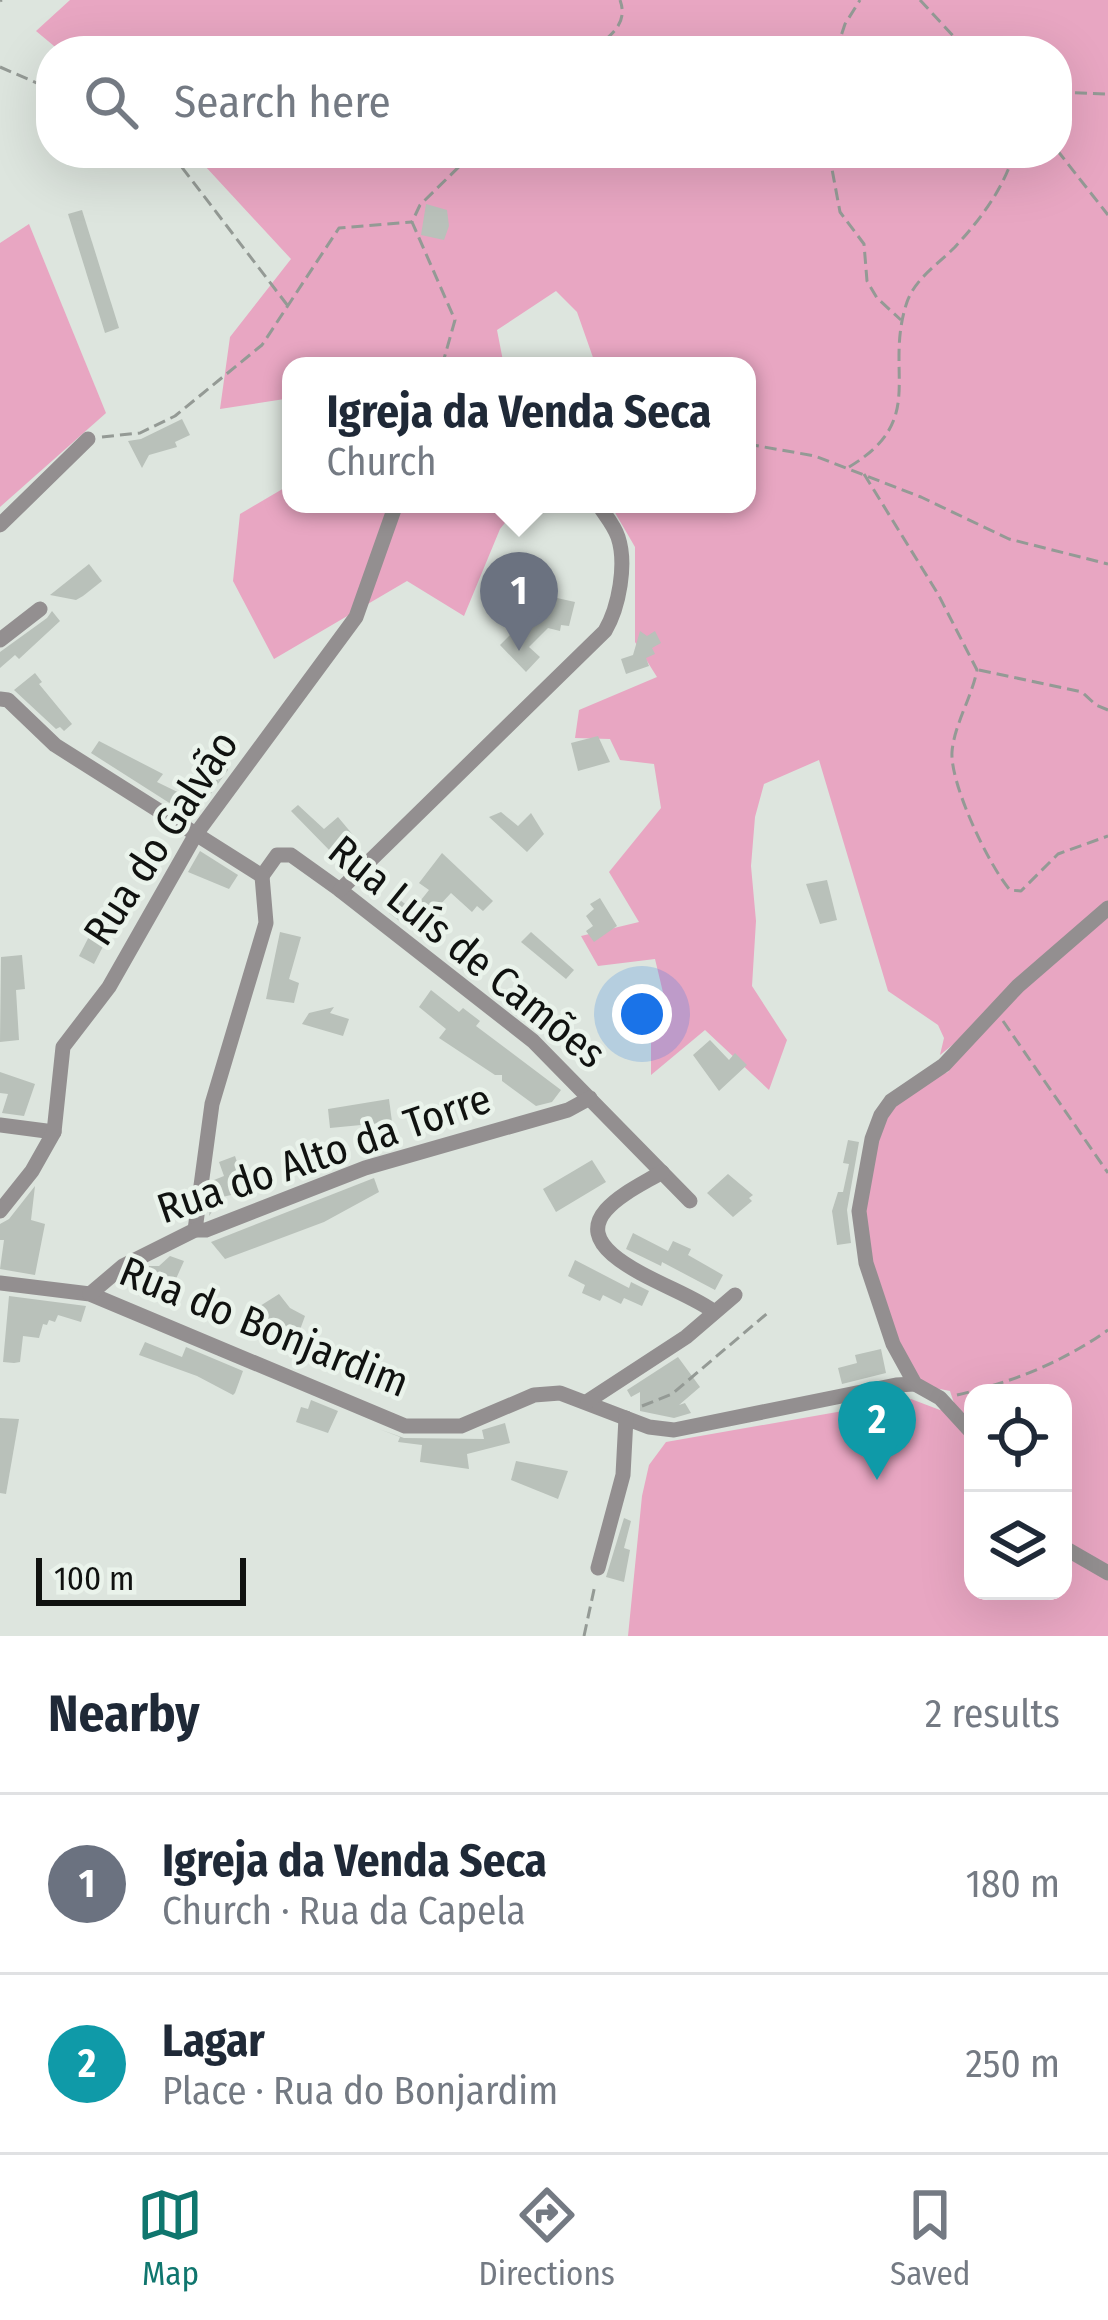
<!DOCTYPE html>
<html lang="en">
<head>
<meta charset="utf-8">
<style>
	:root { --surface:#fff; --page:#f2f2f3; --text:#1f2937; --muted:#747a83; --line:#e0e1e3; --accent:#0f766e }
	body { margin:0; font-family:"Fira Sans Condensed",sans-serif; background:var(--page); color:var(--text) }
	.controls { position:absolute; right:36px; bottom:36px; display:grid; overflow:hidden; border-radius:24px; box-shadow:0 12px 48px #0002 }
	.controls button { width:108px; height:108px; display:grid; place-items:center; padding:0; border:0; border-bottom:3px solid var(--line); background:var(--surface); color:var(--text); font:60px sans-serif }
	.scale { position:absolute; left:36px; bottom:30px; width:210px; box-sizing:border-box; padding-left:12px; border:6px solid #101210; border-top:0; font-size:33px; line-height:42px; white-space:nowrap; color:#101210; -webkit-text-stroke:9px #eaf3eb; paint-order:stroke }
	.you { position:absolute; left:642px; top:1014px; width:42px; height:42px; margin:-30px; border:9px solid #fff; border-radius:50%; background:#1a73e8; box-shadow:0 0 0 18px #1a73e833 }
	.badge { display:grid; place-items:center; width:78px; height:78px; border-radius:50%; background:var(--accent); color:#fff; font-size:39px; font-weight:700 }
	.pin { position:absolute; translate:-50% -99px; filter:drop-shadow(0 3px 6px #0008) }
	.pin::after { content:''; position:absolute; top:63px; width:42px; height:36px; background:inherit; clip-path:polygon(0 0,100% 0,50% 100%) }
	.popup { position:absolute; left:282px; top:357px; width:474px; height:156px; box-sizing:border-box; display:grid; place-content:center; border-radius:24px; background:var(--surface); filter:drop-shadow(0 3px 9px #0005); font-size:39px; white-space:nowrap; color:var(--muted) }
	.popup b { font-size:45px; color:var(--text) }
	.popup::after { content:''; position:absolute; left:50%; top:100%; margin-left:-24px; border:24px solid transparent; border-top-color:var(--surface) }
	.list { margin:0; padding:0; list-style:none }
	h2 { display:flex; justify-content:space-between; align-items:center; height:156px; margin:0; padding:0 48px; font-size:51px }
	h2 small { font-size:39px; font-weight:400; color:var(--muted) }
	.list li { display:grid; grid-template-columns:78px 1fr auto; gap:36px; align-items:center; box-sizing:border-box; height:180px; padding:0 48px; border-top:3px solid var(--line) }
	.list b { display:block; font-size:45px; white-space:nowrap }
	.list p { margin:0; font-size:39px; white-space:nowrap; color:var(--muted) }
	.list em { font-size:39px; font-style:normal; color:var(--muted) }
	.icon { flex:none; width:66px; height:66px; fill:none; stroke:currentColor; stroke-width:2; stroke-linecap:round; stroke-linejoin:round }
	.map { position:relative; flex:none; width:1108px; height:1636px; overflow:hidden }
	.search { position:absolute; background:var(--surface); box-shadow:0 12px 48px #0002; left:36px; right:36px; top:36px; height:132px; display:flex; align-items:center; gap:30px; box-sizing:border-box; padding:0 42px; border-radius:48px; color:var(--muted); font-size:45px }
	.sheet { height:516px; background:var(--surface) }
	nav { display:flex; justify-content:space-around; align-items:center; box-sizing:border-box; height:168px; border-top:3px solid var(--line); background:var(--surface); font-size:33px; color:var(--muted) }
	nav a { display:grid; justify-items:center; gap:6px }
	nav .on { color:var(--accent) }
	.map>svg:first-child { display:block }
	.green { fill:#e8a6c2; fill-rule:evenodd }
	.building { fill:#b9c1ba }
	.lines { fill:none; stroke-linecap:round; stroke-linejoin:round }
	.path { stroke:#949a95; stroke-width:3; stroke-dasharray:12 6; stroke-linecap:butt }
	.street { stroke:#938f90; stroke-width:15 }
	.labels { text-anchor:middle; dominant-baseline:central; stroke-width:9; stroke-linejoin:round; paint-order:stroke }
	.street-label { font-size:42px; fill:#101210; stroke:#eaf3eb }
</style>
</head>
<body>
<div class="map">
<svg width="1108" height="1636" viewBox="0 0 1108 1636">
	<rect width="100%" height="100%" fill="#dde5de"/>
	<g class="green">
		<path d="M70 0H1108V1636H628L642 1496 649 1465 666 1442 911 1399 940 1410 954 1403 950 1391 920 1385C870 1297 816 1115 948 1072L961 1050 1002 1005 940 1055 944 1038 938 1025 888 991 819 760 764 784 755 817 751 866 756 921 752 986 787 1040 769 1090 705 1030 651 1075V1035L666 1005 655 959 598 966 581 936 639 922 609 872 661 808 654 764 620 760 610 739 575 738 579 710 657 677 635 642V547L610 504H747V366H596L577 312 556 291 497 330 504 366H291V398L220 409 230 337 291 259 193 153H1057V51H60L36 31ZM973 1393H1063V1591H973Z"/>
		<path d="M29 224 106 413 0 507V243Z"/>
		<path d="M291 484V504H520L500 529 464 616 407 581 274 659 233 581 240 514Z"/>
	</g>
	<g class="building">
		<path d="M426 204 447 210 449 226 444 240 421 235Z"/>
		<path d="M82 210 119 328 105 333 68 214Z"/>
		<path d="M182 419 190 435 175 442 177 447 149 455 142 468 128 441 141 439Z"/>
		<path d="M89 564 102 581 83 596 76 600 50 595Z"/>
		<path d="M548 596 575 602 569 626 561 625 560 631 548 628 529 647 540 657 526 672 500 645 541 604 546 605Z"/>
		<path d="M52 611 60 621 19 659 15 655 0 668V652L47 618Z"/>
		<path d="M640 631 647 636 655 631 661 643 652 648 655 654 646 658 649 666 626 674 621 659 633 655Z"/>
		<path d="M35 673 42 682 39 684 72 724 64 731 60 727 56 729 14 690Z"/>
		<path d="M598 736 610 762 578 771 571 743Z"/>
		<path d="M99 741 163 774 157 782 198 802 217 779 219 782 214 769 226 764 228 770 193 818 91 753Z"/>
		<path d="M298 805 324 829 338 817 353 835 333 854 291 811Z"/>
		<path d="M501 812 518 826 531 813 544 834 527 852 489 817Z"/>
		<path d="M200 851 238 875 229 889 188 872Z"/>
		<path d="M442 853 493 901 483 911 477 906 472 912 451 893 423 923 417 919 410 929 389 913 400 900 413 910 429 890 419 883Z"/>
		<path d="M827 880 837 920 820 924 806 884Z"/>
		<path d="M600 898 617 926 594 942 586 931 593 926 586 916 594 909 590 904Z"/>
		<path d="M103 909 118 917 94 964 79 956Z"/>
		<path d="M280 932 301 937 289 979 299 983 294 1003 266 999Z"/>
		<path d="M531 932 574 970 566 979 521 942Z"/>
		<path d="M22 955 25 989 16 990 19 1040 0 1042 1 957Z"/>
		<path d="M431 990 459 1012 463 1008 480 1021 476 1026 561 1090 552 1102 536 1106 502 1081V1075H495L439 1038 446 1029 419 1007Z"/>
		<path d="M334 1007 330 1013 349 1019 343 1036 302 1024 309 1013Z"/>
		<path d="M710 1040 729 1060 735 1053 747 1065 719 1091 693 1055Z"/>
		<path d="M0 1072 35 1084 24 1116 2 1113 8 1094 0 1093Z"/>
		<path d="M389 1099 392 1122 330 1128 328 1109Z"/>
		<path d="M848 1140 859 1142 847 1210 851 1243 837 1245 832 1211 838 1192H843L849 1164 843 1163Z"/>
		<path d="M235 1156 237 1162 243 1160 254 1190 222 1197 209 1216 214 1180 224 1176 219 1162Z"/>
		<path d="M592 1160 606 1182 556 1212 543 1189Z"/>
		<path d="M728 1174 753 1195 749 1198 752 1201 733 1217 707 1193Z"/>
		<path d="M374 1178 379 1192 324 1222 225 1259 211 1242Z"/>
		<path d="M35 1186 31 1220 45 1224 35 1275 0 1269 4 1240H0V1224L9 1219Z"/>
		<path d="M633 1233 668 1251 673 1241 691 1249 688 1255 723 1275 715 1290 662 1262 661 1266 626 1249Z"/>
		<path d="M170 1256 184 1261 171 1290 144 1278 149 1266H159Z"/>
		<path d="M575 1260 629 1288 631 1282 649 1291 642 1306 624 1298 621 1304 603 1295 600 1301 582 1293 585 1285 568 1276Z"/>
		<path d="M279 1294 290 1308 305 1316 297 1338 274 1329 260 1306Z"/>
		<path d="M9 1296 86 1306 81 1322 58 1315 55 1322 49 1320 47 1325 43 1324 39 1338 23 1336 20 1362 14 1363 3 1362Z"/>
		<path d="M145 1342 182 1357 186 1347 243 1371 235 1393 233 1395 197 1376 139 1355Z"/>
		<path d="M881 1349 886 1373 842 1384 838 1368 857 1363 855 1355Z"/>
		<path d="M678 1357 700 1387 679 1405 685 1403 691 1413 674 1418 640 1411V1392L631 1397 627 1390Z"/>
		<path d="M311 1400 338 1411 328 1433 296 1422 301 1407 308 1409Z"/>
		<path d="M0 1418 19 1419 6 1494 0 1493Z"/>
		<path d="M505 1423 510 1443 467 1454 469 1469 420 1462 422 1445 398 1442 400 1437 379 1429 404 1438 484 1439 482 1430Z"/>
		<path d="M516 1461 568 1471 558 1499 511 1480Z"/>
		<path d="M624 1518 631 1521 624 1548 630 1550 624 1582 606 1577Z"/>
	</g>
	<g class="lines">
		<g class="path">
			<path d="M920 0 967 51"/>
			<path d="M0 1 2 0"/>
			<path d="M592 51C609 36 629 25 620 0"/>
			<path d="M836 51 845 24 860 0"/>
			<path d="M0 67 51 89"/>
			<path d="M1057 92 1108 94"/>
			<path d="M1057 150 1108 215"/>
			<path d="M171 153 288 306"/>
			<path d="M829 153 840 212 864 244 867 281 877 298 901 320"/>
			<path d="M442 366 455 320 412 222 420 205 473 153"/>
			<path d="M102 437 140 433 175 416 262 345 339 228 412 222"/>
			<path d="M747 444 815 456 921 497 1009 539 1108 564"/>
			<path d="M849 467C929 419 883 373 907 302 915 279 938 264 955 247 980 220 1004 188 1014 153"/>
			<path d="M864 474 938 594 977 670C972 697 954 725 952 752 950 784 989 866 1010 890L1021 891 1058 854 1108 836"/>
			<path d="M979 670 1082 692 1096 705 1108 710"/>
			<path d="M1003 1021 1108 1173"/>
			<path d="M957 1395C1013 1382 1061 1363 1108 1330"/>
			<path d="M642 1406 672 1394 770 1311"/>
			<path d="M584 1636 595 1585"/>
		</g>
		<g class="street">
			<path d="M0 525 88 439"/>
			<path d="M0 640 40 609"/>
			<path d="M0 699 8 700 55 745 262 876 277 855H291L340 890 533 1041 690 1201"/>
			<path d="M340 890 605 631C619 607 627 564 618 537 614 525 605 515 598 504"/>
			<path d="M0 1125 54 1132"/>
			<path d="M662 1172C644 1183 620 1194 606 1210 565 1257 687 1288 714 1312"/>
			<path d="M0 1211 32 1171 54 1132 63 1047 109 987 196 834 356 617 396 504"/>
			<path d="M195 1230 212 1104 266 923 262 876"/>
			<path d="M0 1283 90 1294 405 1426H461L534 1395 560 1393 649 1427 674 1430 896 1385 915 1384"/>
			<path d="M90 1294 123 1266 195 1230H206L365 1168 568 1110 590 1098"/>
			<path d="M588 1401 686 1337 735 1295"/>
			<path d="M973 1434 940 1398 915 1384 893 1344 866 1263 859 1211 872 1139 881 1115 891 1101 944 1065 1018 986 1108 908"/>
			<path d="M1063 1547 1108 1573"/>
			<path d="M598 1568 623 1475 626 1418"/>
		</g>
	</g>
	<g class="labels">
		<g class="street-label">
			<text transform="translate(161 838) rotate(-57)">Rua do Galvão</text>
			<text transform="translate(467 952) rotate(39)">Rua Luís de Camões</text>
			<text transform="translate(324 1154) rotate(-19)">Rua do Alto da Torre</text>
			<text transform="translate(264 1327) rotate(22)">Rua do Bonjardim</text>
		</g>
	</g>
</svg>
<div class="controls">
<button><svg class="icon" aria-label="locate" viewBox="0 0 24 24"><circle cx="12" cy="12" r="6"/><path d="M12 2v4M12 18v4M2 12h4M18 12h4"/></svg></button>
<button><svg class="icon" aria-label="layers" viewBox="0 0 24 24"><path d="M12 4l9 5-9 5-9-5zM3 14l9 5 9-5"/></svg></button>
</div>
<div class="scale">100 m</div>
<div class="you"></div>
<div class="pin badge" style="left:519px;top:651px;background:#6b7280">1</div>
<div class="popup"><b>Igreja da Venda Seca</b>Church</div>
<div class="pin badge" style="left:877px;top:1480px;background:#0f9aa8">2</div>
<div class="search"><svg class="icon" aria-label="search" viewBox="0 0 24 24"><circle cx="10" cy="10" r="6"/><path d="M15 15l6 6"/></svg>Search here</div>
</div>
<section class="sheet">
<h2>Nearby<small>2 results</small></h2>
<ul class="list">
<li><span class="badge" style="background:#6b7280">1</span><div><b>Igreja da Venda Seca</b><p>Church · Rua da Capela</p></div><em>180 m</em></li>
<li><span class="badge" style="background:#0f9aa8">2</span><div><b>Lagar</b><p>Place · Rua do Bonjardim</p></div><em>250 m</em></li>
</ul>
</section>
<nav>
<a class="on"><svg class="icon" aria-label="map" viewBox="0 0 24 24"><path d="M3 6l6-2 6 2 6-2v14l-6 2-6-2-6 2zM9 4v14M15 6v14"/></svg>Map</a>
<a><svg class="icon" aria-label="directions" viewBox="0 0 24 24"><path d="M12 3l9 9-9 9-9-9zM9 14v-3h6M13 9l2 2-2 2"/></svg>Directions</a>
<a><svg class="icon" aria-label="saved" viewBox="0 0 24 24"><path d="M7 4h10v16l-5-4-5 4z"/></svg>Saved</a>
</nav>
</body>
</html>
